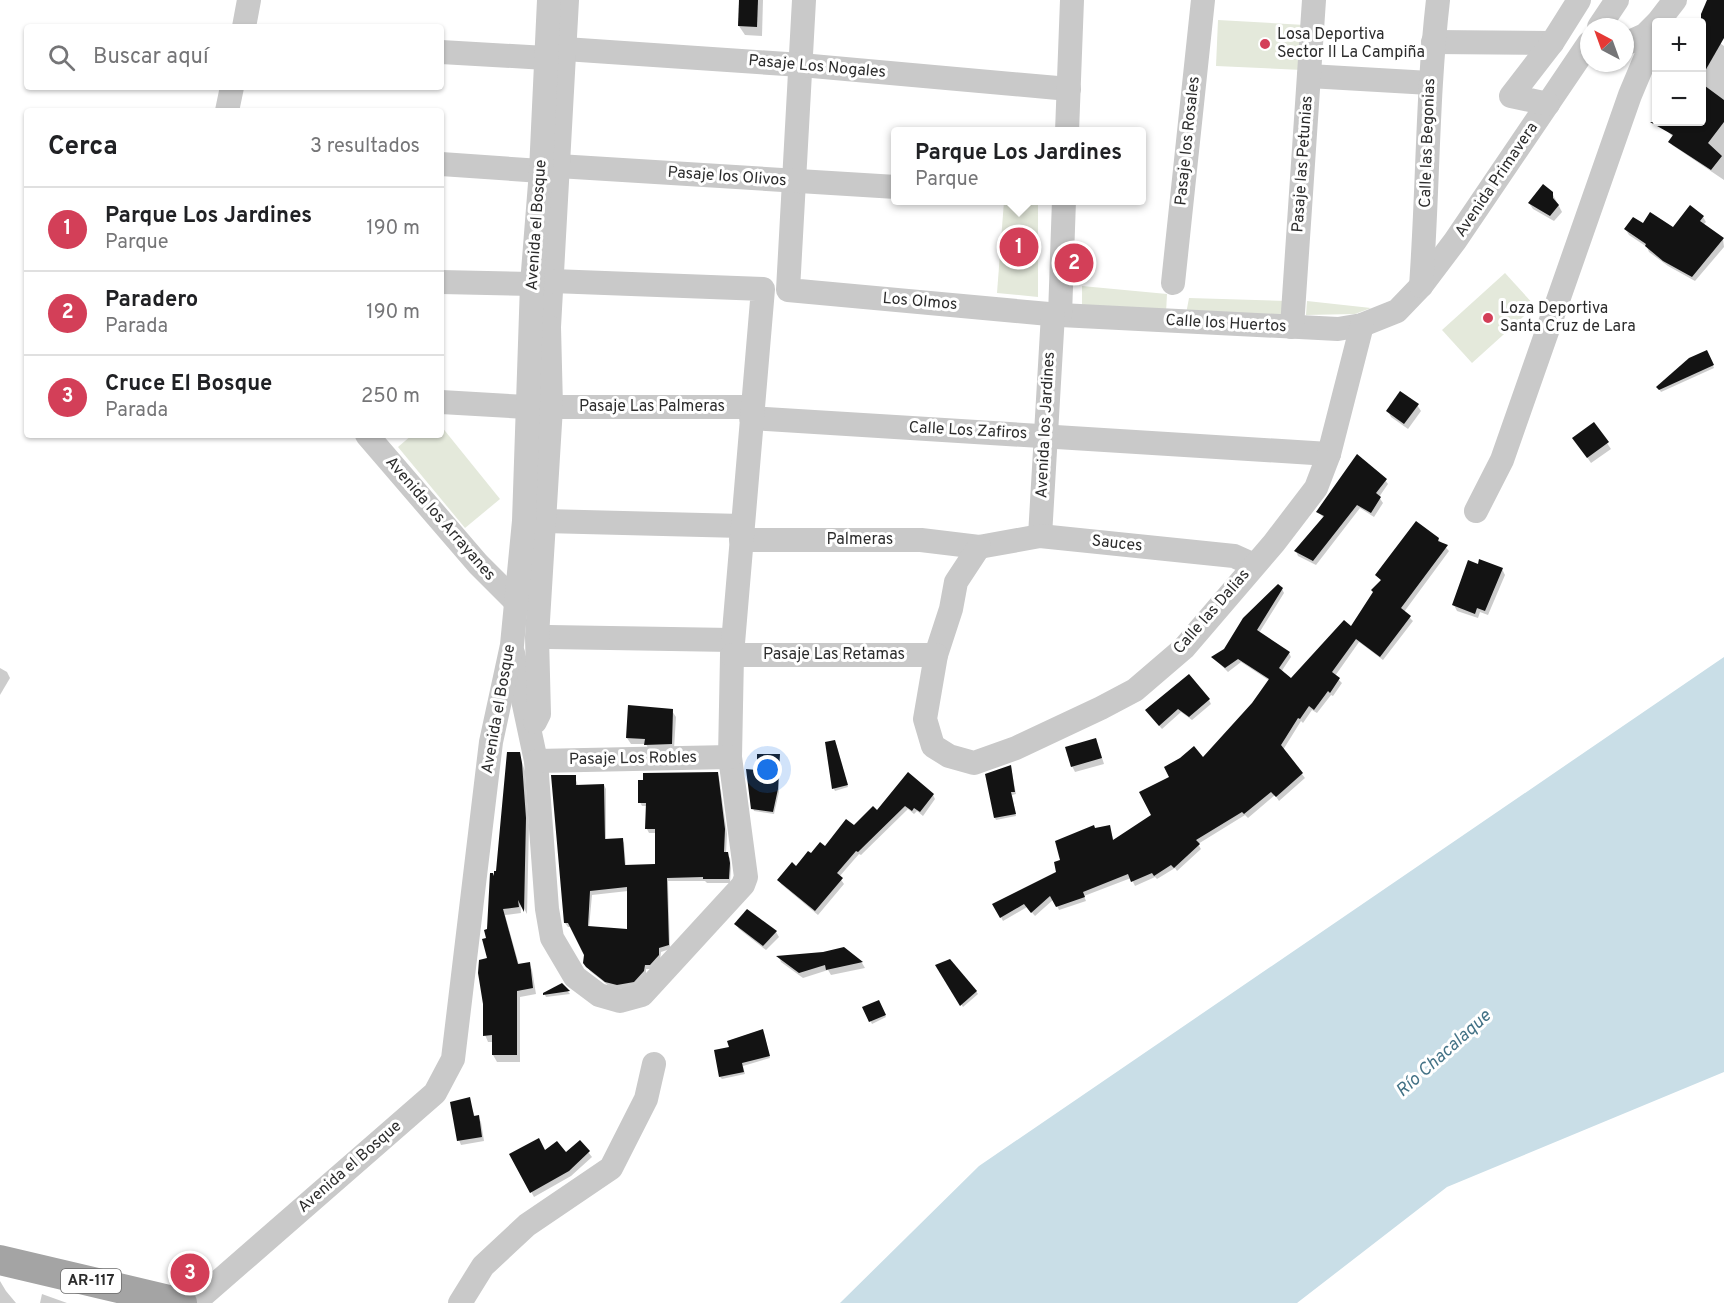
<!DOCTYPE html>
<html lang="es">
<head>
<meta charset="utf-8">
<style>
	:root { --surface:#fff; --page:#f2f2f2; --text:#202124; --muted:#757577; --line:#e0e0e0; --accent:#d33f58 }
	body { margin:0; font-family:Overpass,sans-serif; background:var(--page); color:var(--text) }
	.controls { position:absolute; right:18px; top:18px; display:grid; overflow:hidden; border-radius:6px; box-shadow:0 2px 4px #0004 }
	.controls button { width:54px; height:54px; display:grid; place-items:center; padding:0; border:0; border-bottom:2px solid var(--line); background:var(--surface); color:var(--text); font:30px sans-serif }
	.compass { position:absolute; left:1580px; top:18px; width:54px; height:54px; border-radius:50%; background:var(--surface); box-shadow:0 2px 4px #0004; rotate:319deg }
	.you { position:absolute; left:768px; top:770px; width:21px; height:21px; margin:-15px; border:4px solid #fff; border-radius:50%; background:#1a73e8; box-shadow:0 0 0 9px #1a73e833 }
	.badge { display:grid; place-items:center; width:39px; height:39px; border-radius:50%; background:var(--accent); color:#fff; font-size:20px; font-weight:700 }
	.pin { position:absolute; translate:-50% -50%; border:3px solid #fff; box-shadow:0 2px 6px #0006 }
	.popup { position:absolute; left:891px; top:127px; width:255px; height:78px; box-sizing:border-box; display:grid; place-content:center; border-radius:6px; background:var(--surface); filter:drop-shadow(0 2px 4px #0005); font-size:20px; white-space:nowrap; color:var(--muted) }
	.popup b { font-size:22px; color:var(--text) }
	.popup::after { content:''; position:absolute; left:50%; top:100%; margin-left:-12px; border:12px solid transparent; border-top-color:var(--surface) }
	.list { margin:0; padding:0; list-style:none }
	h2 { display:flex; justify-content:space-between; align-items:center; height:78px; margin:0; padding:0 24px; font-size:26px }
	h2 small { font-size:20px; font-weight:400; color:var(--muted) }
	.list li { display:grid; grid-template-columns:39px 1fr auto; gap:18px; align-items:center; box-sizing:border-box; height:84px; padding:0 24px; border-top:2px solid var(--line) }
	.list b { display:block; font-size:22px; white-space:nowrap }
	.list p { margin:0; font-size:20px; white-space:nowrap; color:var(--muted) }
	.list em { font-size:20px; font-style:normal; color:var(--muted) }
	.icon { flex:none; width:33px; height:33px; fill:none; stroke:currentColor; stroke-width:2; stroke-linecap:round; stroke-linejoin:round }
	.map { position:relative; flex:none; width:1724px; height:1303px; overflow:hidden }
	.search { position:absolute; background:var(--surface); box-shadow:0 2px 4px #0004; left:24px; top:24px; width:420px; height:66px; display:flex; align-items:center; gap:15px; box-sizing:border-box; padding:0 21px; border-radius:6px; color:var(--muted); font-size:22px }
	.panel { position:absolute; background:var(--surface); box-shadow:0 2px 4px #0004; left:24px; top:108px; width:420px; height:330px; border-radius:6px }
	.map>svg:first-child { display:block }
	.green { fill:#e4e9db }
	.water { fill:#c9dee7 }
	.shadow { fill:#0003; fill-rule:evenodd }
	.building { fill:#131313; fill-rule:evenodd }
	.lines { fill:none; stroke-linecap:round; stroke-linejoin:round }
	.minor { stroke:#c9c9c9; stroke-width:24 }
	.major { stroke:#a4a4a4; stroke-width:30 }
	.poi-dot { fill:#d33f58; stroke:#fff; stroke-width:2 }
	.labels { text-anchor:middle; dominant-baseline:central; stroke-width:6; stroke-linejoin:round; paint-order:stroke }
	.shield { fill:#fff; stroke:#6b6b6b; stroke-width:1.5 }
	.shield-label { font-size:15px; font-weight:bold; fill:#2c2c2c }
	.poi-label { font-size:16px; fill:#2c2c2c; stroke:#fff; text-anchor:start }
	.street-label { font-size:16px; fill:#2c2c2c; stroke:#fff }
	.water-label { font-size:18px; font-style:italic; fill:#437286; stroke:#fff }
</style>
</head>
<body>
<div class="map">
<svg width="1724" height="1303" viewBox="0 0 1724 1303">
	<rect width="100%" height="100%" fill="#fff"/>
	<g class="green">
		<path d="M1218 20 1305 25 1302 70 1216 66Z"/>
		<path d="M1004 201H1038V297L997 293Z"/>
		<path d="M1505 273 1535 306 1472 363 1442 330Z"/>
		<path d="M1082 286 1167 294 1166 313 1082 305Z"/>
		<path d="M1189 298 1287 301 1281 318 1186 314Z"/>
		<path d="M1307 301 1371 308 1355 314 1306 315Z"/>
		<path d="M441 426 500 499 465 528 398 447 412 435H441Z"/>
	</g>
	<path class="water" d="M1724 657V1072L1447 1187 1297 1303H840L979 1166Z"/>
	<g class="shadow">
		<path d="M741 0H763L762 36 745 35 739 26Z"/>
		<path d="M1702 31 1724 46V180L1672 145 1670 142 1673 137 1665 129 1670 122H1702Z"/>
		<path d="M1552 193 1562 212 1554 221 1533 209 1529 203Z"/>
		<path d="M1703 217 1706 222 1703 225 1723 239 1724 247 1695 281 1668 266 1649 252 1647 247 1629 235 1626 230 1643 225 1673 229Z"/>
		<path d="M1707 352 1714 368 1661 392 1658 387Z"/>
		<path d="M1417 405 1421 411 1408 429 1391 417 1388 411Z"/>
		<path d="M1594 424 1611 449 1591 463 1578 444Z"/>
		<path d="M1385 480 1388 484 1379 497 1383 503 1374 517 1360 508 1316 565 1298 556 1296 551 1324 518 1318 512Z"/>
		<path d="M1438 539 1449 551 1404 612 1413 621 1383 660 1359 642 1335 676 1342 683 1333 696 1331 695 1317 713 1312 710 1303 723 1301 721 1283 750 1305 778 1279 801 1275 795 1248 818 1245 815 1198 844 1201 849 1177 871 1175 868 1157 879 1155 877 1135 886 1131 878 1084 896 1086 901 1059 910 1054 899 1035 916 1027 907 1003 921 994 904 1058 872 1062 862 1095 830 1109 827 1114 841 1153 815 1253 704 1270 681 1241 662 1228 672 1213 657 1225 650 1282 589 1284 593 1259 633 1289 653 1291 657 1281 672 1291 680 1352 628 1382 581 1377 576Z"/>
		<path d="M1479 566 1502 569 1505 575 1488 615 1480 612 1478 618 1457 611 1454 605Z"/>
		<path d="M0 668 7 672 10 678 0 695Z"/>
		<path d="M1209 700 1211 704 1192 720 1181 712 1162 729 1149 714Z"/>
		<path d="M672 711 676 717 674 749 649 750 646 744H631L627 738Z"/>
		<path d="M1096 739 1104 764 1075 772 1072 766Z"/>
		<path d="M836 744 848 787 835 791 834 789Z"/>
		<path d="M519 754 525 771 529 825 527 914 520 901 521 913 505 915 519 965 529 963 532 970 536 994 520 997V1062H497L493 1055V1042H488L485 1035 488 931 495 880Z"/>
		<path d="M779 756V792L774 814 754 811 753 808 758 771Z"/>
		<path d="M1011 767 1016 794 1012 795 1016 816 996 820 995 818Z"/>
		<path d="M717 773 719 777 727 834 726 854 730 858 731 868 730 883H707L705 881H668L670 949 661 952 660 960 652 969H646V976L636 986 620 989 609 986 590 971 585 962V954L572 927H568L565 923 575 777 578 786 604 785 606 789V841L622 839 624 843 626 867 657 865V833H649L647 829V806H642L640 802ZM628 891 629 930 589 928 592 895Z"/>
		<path d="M933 795 935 799 923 816 917 811 914 814 908 809 861 855 859 854 839 877 844 884 818 915 781 884 779 880 812 855 825 848 877 813Z"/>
		<path d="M747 911 776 932 779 937 766 950 739 929 736 924Z"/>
		<path d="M843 948 862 963 865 968 831 975 828 970 803 978 781 962 779 957 824 954Z"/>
		<path d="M937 966 976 991 978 994 963 1007Z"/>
		<path d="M562 985 570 994 546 997 544 993Z"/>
		<path d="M878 1002 886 1017 872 1024 864 1008Z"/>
		<path d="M764 1033 770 1058 743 1066 745 1074 722 1079 720 1077 730 1048Z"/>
		<path d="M469 1099 475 1117H478L481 1122 484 1141 461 1145 459 1140Z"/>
		<path d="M580 1142 592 1157 571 1176 534 1197 511 1155H566Z"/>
		<path d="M0 1281 6 1291 16 1303H0Z"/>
		<path d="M42 1294 67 1303H40Z"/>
	</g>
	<g class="building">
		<path d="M739 0H758L757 27 738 26Z"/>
		<path d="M1707 0H1724V38L1701 78V14Z"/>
		<path d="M1701 83 1724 100V122L1708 143 1722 156 1711 170 1668 142 1673 135 1650 122H1701Z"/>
		<path d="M1543 184 1553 192V198L1559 205 1550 216 1528 203Z"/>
		<path d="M1690 205 1704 216 1700 221 1724 238 1692 277 1663 261 1645 246 1646 244 1624 229 1633 217 1643 223 1650 212 1673 227Z"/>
		<path d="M1707 350 1714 365 1659 390 1656 387 1689 358Z"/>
		<path d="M1400 391 1419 404 1404 424 1386 411Z"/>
		<path d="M1594 422 1609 442 1587 458 1572 438Z"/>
		<path d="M1357 454 1387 479 1376 493 1381 497 1371 513 1357 505 1313 561 1294 551 1324 516 1316 512Z"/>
		<path d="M1416 521 1439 538 1438 541 1448 545 1401 608 1411 616 1380 657 1356 639 1332 672 1340 678 1330 693 1328 691 1314 710 1309 706 1300 719 1298 718 1281 745 1303 773 1276 797 1271 792 1244 814 1242 812 1196 840 1200 844 1174 868 1171 865 1154 876 1152 873 1131 882 1128 874 1083 892 1085 897 1056 907 1050 896 1031 913 1024 904 1000 918 992 904 1056 872 1054 862 1060 860 1055 841 1094 825 1095 828 1110 825 1113 840 1151 815 1139 792 1169 777 1164 767 1180 758 1194 746 1203 757 1252 703 1269 679 1238 659 1225 668 1211 657 1224 649 1243 618 1278 584 1283 588 1257 630 1290 652 1279 668 1291 678 1344 620 1351 626 1373 592 1371 590 1381 580 1375 575Z"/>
		<path d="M1479 559 1503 568 1485 611 1477 608 1475 614 1452 605 1468 560 1478 564Z"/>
		<path d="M1189 674 1210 699 1189 717 1178 709 1159 726 1145 710Z"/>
		<path d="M628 705 673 709 672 744 644 745 645 739 626 738Z"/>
		<path d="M1096 738 1102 758 1071 767 1065 747Z"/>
		<path d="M835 740 848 785 832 789 825 742Z"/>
		<path d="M507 752H520L522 763 526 818 524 912 518 900 519 907 503 909 518 964 530 962 533 988 517 991V1055H492V1035L483 1036V1004L478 973 479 960 487 958 482 939 486 938 484 930 487 929 490 873H493L494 876V871H496Z"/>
		<path d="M757 754H780L778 789 773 812 751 809 746 769 757 770Z"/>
		<path d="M1011 765 1015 792H1011L1016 814 994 818 985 774Z"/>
		<path d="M718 772 725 829 724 852H728L730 863 729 879H703V877L667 878 669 945 659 948V955L650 965H645L644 971 634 982 617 985 605 982 586 967 583 963 584 955 568 923H564L551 775H576V785L604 784 605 839 623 838 625 865 655 864V829H645L646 803H638V780H643V773ZM627 887V929L588 926 590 891Z"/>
		<path d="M908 772 934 794 920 812 914 808 912 811 905 806 858 852 856 851 837 873 843 878 815 911 777 880 792 862 796 866 808 851 811 853 820 842 825 846 846 819 854 825 873 806 877 810Z"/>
		<path d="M747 909 777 931 763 946 734 924Z"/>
		<path d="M844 947 863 962 826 970 825 965 799 973 776 956 823 952Z"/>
		<path d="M950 959 977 991 960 1006 935 965Z"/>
		<path d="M562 983 570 991 543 995V993Z"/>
		<path d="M879 1000 886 1015 869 1022 862 1007Z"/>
		<path d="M763 1029 770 1056 742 1063 744 1072 719 1077 714 1050 729 1047 727 1041Z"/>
		<path d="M470 1097 474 1116 479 1115 482 1137 457 1141 450 1102Z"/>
		<path d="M539 1138 545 1150 557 1141 566 1152 580 1140 590 1151 569 1171 530 1193 509 1154Z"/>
	</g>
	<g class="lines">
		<g class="minor">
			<path d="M804 0 788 290 1060 315 1338 329 1362 325 1397 311 1421 286 1455 241 1589 43"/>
			<path d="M1658 22 1675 0"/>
			<path d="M244 27 249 0"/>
			<path d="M1599 27 1617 0"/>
			<path d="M1433 42 1552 43"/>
			<path d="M1625 44 1645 35 1656 24"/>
			<path d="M565 49 801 65 1069 89"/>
			<path d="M441 52 546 58"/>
			<path d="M1309 76 1430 83"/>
			<path d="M1548 104 1511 96 1552 43 1579 0"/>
			<path d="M227 111 232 87"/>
			<path d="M1067 132 1072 0"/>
			<path d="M441 164 541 171"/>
			<path d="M558 166 896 187"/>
			<path d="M441 282 532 284"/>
			<path d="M1173 283 1203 0"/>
			<path d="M1421 286C1428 191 1427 95 1438 0"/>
			<path d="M1060 315 1064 200"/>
			<path d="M533 325 549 327 567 0"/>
			<path d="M1292 327 1314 0"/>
			<path d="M441 402 527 407"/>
			<path d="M551 407H753"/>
			<path d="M751 418 1329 454"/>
			<path d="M367 435 478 564 515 601"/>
			<path d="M1476 511 1502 460 1630 95 1656 33"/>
			<path d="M544 521 742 526"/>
			<path d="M1040 536 1053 314"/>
			<path d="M741 540H921L979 547 1040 536 1234 556 1254 565"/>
			<path d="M979 547 956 582 951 609 936 655 925 719 933 746 949 756 974 763 1016 748 1101 708 1135 690 1184 648 1274 543 1316 488 1329 454 1362 325"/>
			<path d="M549 637 732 640"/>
			<path d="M513 653 536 761 547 909 552 938 575 977 599 995 620 1001 642 995 743 885 746 877 730 757 732 655 763 289 552 281"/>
			<path d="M732 655H936"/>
			<path d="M535 722 539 714 537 637 551 407 549 327"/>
			<path d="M536 761 730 757"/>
			<path d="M194 1303 435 1093 453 1059 491 742 512 645 524 521 532 284 541 171 549 0"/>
			<path d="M460 1303 483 1266 527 1225 611 1168 646 1099 654 1064"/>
		</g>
		<path class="major" d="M0 1260 182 1303"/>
	</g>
	<g class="poi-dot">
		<circle cx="1265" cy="44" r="6"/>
		<circle cx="1488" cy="318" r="6"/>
	</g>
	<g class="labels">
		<rect class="shield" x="61" y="1269" width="60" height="24" rx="4.5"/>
		<g class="shield-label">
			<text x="91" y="1281">AR-117</text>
		</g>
		<g class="poi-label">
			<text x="1277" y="35">Losa Deportiva<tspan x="1277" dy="18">Sector II La Campiña</tspan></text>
			<text x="1500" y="309">Loza Deportiva<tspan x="1500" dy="18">Santa Cruz de Lara</tspan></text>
		</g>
		<g class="street-label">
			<text transform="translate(817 67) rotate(5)">Pasaje Los Nogales</text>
			<text transform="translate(1188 141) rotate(-84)">Pasaje los Rosales</text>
			<text transform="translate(1428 143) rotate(-88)">Calle las Begonias</text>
			<text transform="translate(1303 164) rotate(-86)">Pasaje las Petunias</text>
			<text transform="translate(727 177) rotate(4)">Pasaje los Olivos</text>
			<text transform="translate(1497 180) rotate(-56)">Avenida Primavera</text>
			<text transform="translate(537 225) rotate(-86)">Avenida el Bosque</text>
			<text transform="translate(920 302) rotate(5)">Los Olmos</text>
			<text transform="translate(1226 324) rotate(3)">Calle los Huertos</text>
			<text x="652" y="407">Pasaje Las Palmeras</text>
			<text transform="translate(1046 425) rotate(-87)">Avenida los Jardines</text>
			<text transform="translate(968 431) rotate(3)">Calle Los Zafiros</text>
			<text transform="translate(440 519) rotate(49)">Avenida los Arrayanes</text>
			<text x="860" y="540">Palmeras</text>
			<text transform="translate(1117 544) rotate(6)">Sauces</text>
			<text transform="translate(1212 612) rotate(-49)">Calle las Dalias</text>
			<text x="834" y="655">Pasaje Las Retamas</text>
			<text transform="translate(499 709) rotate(-80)">Avenida el Bosque</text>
			<text transform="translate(633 759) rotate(-1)">Pasaje Los Robles</text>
			<text transform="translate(350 1167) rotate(-41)">Avenida el Bosque</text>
		</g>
		<g class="water-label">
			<text transform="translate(1444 1054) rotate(-42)">Río Chacalaque</text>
		</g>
	</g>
</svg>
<div class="controls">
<button>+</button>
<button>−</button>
</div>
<svg class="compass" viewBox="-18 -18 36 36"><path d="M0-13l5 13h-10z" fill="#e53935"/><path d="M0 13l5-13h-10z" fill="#757577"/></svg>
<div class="you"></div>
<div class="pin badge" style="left:1019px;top:247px">1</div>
<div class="popup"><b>Parque Los Jardines</b>Parque</div>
<div class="pin badge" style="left:1074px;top:263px">2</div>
<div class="pin badge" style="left:190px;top:1273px">3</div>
<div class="search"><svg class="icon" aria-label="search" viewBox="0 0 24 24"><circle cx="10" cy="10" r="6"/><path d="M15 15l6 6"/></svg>Buscar aquí</div>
<section class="panel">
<h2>Cerca<small>3 resultados</small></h2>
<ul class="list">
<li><span class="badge">1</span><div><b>Parque Los Jardines</b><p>Parque</p></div><em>190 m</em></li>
<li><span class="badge">2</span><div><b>Paradero</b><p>Parada</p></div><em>190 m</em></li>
<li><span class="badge">3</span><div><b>Cruce El Bosque</b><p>Parada</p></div><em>250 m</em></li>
</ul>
</section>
</div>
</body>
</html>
